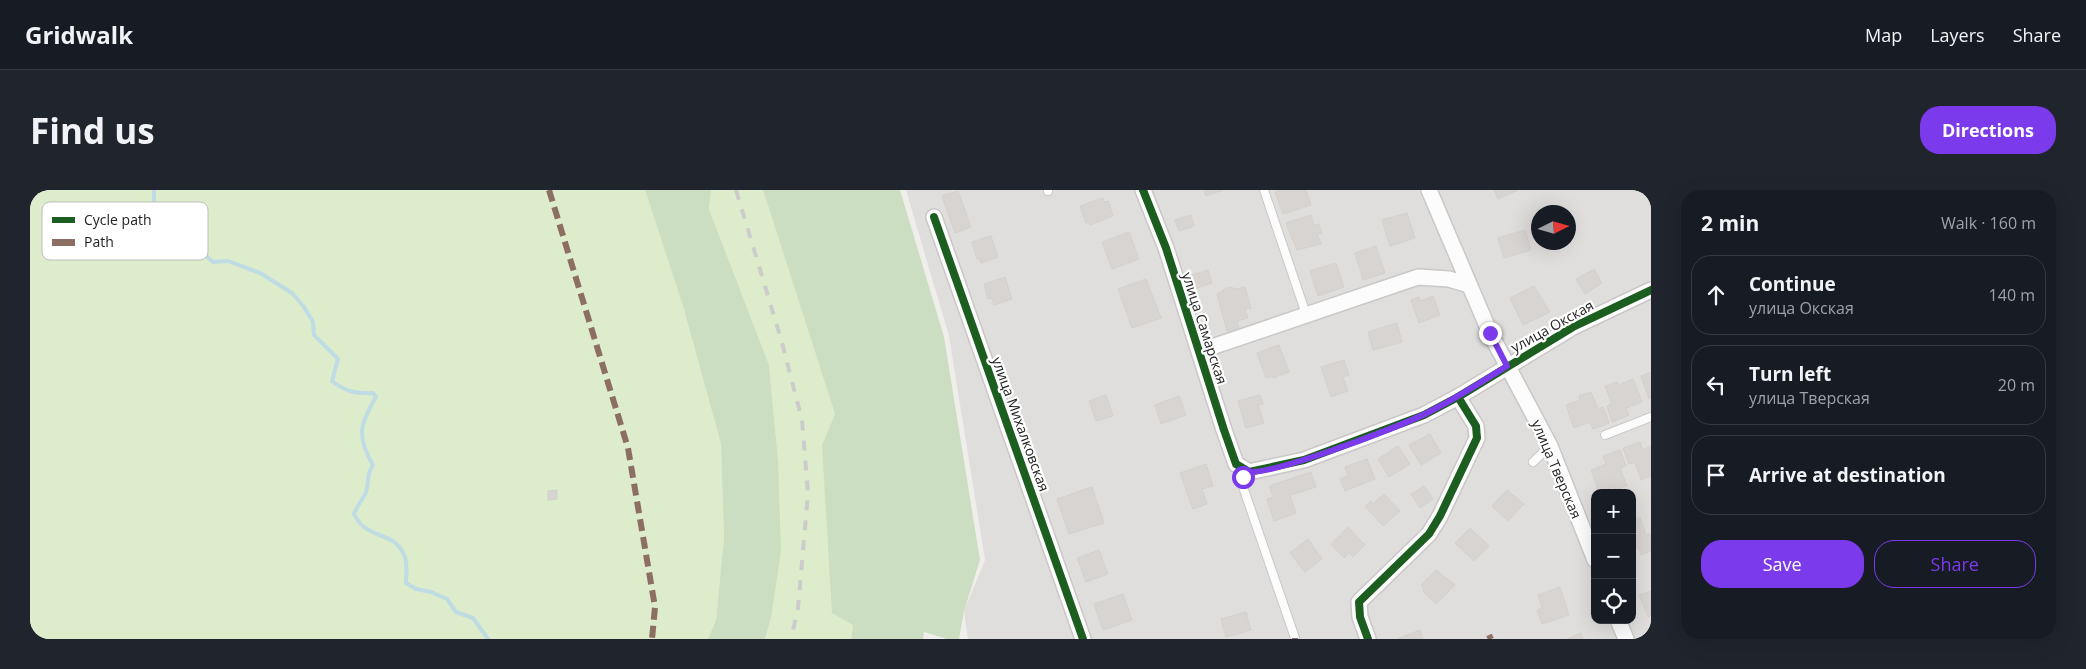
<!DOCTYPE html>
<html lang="en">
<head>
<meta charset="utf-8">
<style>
	:root { --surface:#171b24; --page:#20242c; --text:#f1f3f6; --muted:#9ea1a6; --line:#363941; --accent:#7c3aed }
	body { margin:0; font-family:"Open Sans",sans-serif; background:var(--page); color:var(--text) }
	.controls { position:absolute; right:15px; bottom:15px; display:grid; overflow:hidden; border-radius:10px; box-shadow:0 5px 20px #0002 }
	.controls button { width:45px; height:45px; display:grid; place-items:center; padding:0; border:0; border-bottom:1px solid var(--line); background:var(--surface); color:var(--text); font:25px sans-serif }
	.compass { position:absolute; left:1501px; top:15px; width:45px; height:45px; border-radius:50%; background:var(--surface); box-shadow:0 5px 20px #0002; rotate:85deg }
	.stop { position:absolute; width:15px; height:15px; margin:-11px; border:4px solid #7c3aed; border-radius:50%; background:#fff }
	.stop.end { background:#7c3aed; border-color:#fff; box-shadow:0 1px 5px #0008 }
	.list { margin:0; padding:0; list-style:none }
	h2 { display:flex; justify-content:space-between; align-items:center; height:65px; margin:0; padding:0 20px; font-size:21px }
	h2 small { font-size:16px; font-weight:400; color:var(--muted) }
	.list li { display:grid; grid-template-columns:32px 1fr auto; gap:15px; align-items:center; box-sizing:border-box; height:80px; margin:0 10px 10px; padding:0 10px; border:1px solid var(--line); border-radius:20px }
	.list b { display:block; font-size:19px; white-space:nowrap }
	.list p { margin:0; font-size:16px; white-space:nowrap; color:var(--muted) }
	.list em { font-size:16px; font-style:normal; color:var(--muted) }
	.actions { display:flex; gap:10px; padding:15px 20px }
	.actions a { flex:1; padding:11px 0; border:1px solid var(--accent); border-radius:20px; text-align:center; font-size:18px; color:var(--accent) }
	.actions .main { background:var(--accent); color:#fff }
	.icon { flex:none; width:28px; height:28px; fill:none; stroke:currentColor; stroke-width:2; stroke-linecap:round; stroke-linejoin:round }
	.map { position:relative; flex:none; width:1621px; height:449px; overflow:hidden; border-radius:20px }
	header { display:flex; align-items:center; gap:30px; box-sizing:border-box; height:70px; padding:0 25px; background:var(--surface); border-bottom:1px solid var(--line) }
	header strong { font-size:24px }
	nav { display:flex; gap:28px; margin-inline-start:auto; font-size:18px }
	.intro { display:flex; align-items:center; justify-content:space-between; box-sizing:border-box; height:120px; padding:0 30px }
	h1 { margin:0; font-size:35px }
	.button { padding:12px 22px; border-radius:20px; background:var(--accent); color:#fff; font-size:18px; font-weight:700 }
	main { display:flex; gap:30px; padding:0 30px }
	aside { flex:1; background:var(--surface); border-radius:20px; box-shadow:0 5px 20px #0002 }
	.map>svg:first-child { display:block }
	.residential { fill:#dfdedc; fill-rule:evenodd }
	.grass { fill:#ddeccb }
	.forest { fill:#cbdec1 }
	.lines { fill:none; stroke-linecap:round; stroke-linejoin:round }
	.stream { stroke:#bfdbe3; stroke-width:4 }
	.building { fill:#d7d4d2; stroke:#d3d0cc }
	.lane-casing { stroke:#c9c8c7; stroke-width:10 }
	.street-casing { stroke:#c9c8c7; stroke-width:18 }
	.lane { stroke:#fdfcfc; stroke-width:8 }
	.street { stroke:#fdfcfc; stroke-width:15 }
	.rail { stroke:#ccc; stroke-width:4; stroke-dasharray:10 10; stroke-linecap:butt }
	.quiet { stroke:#8d6e63; stroke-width:6; stroke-dasharray:12 6; stroke-linecap:butt }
	.cycleway-casing { stroke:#fff; stroke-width:11 }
	.cycleway { stroke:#1b5e20; stroke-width:8 }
	.route { stroke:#7c3aed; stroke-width:6 }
	.labels { text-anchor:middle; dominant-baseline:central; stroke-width:4.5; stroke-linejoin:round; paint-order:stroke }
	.street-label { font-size:14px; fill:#222; stroke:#fff }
	.key { fill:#fff; stroke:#bdbdbd; stroke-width:1 }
	.key-label { font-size:14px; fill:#222 }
</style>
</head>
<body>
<header>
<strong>Gridwalk</strong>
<nav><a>Map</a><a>Layers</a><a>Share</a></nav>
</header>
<div class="intro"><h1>Find us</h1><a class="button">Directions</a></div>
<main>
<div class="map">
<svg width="1621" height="449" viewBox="0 0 1621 449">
	<rect width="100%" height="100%" fill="#f0eeeb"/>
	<path class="residential" d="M876 0H1621V449H938L934 421 955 370 919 146ZM1508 22H1538V52H1508ZM1565 303H1602V430H1565Z"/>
	<g class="grass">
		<path d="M0 0H615L653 116 691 254 694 348 686 430 678 449H0Z"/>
		<path d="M681 0H733L805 224 792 255 823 435 821 449H735L741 428 748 270 739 175 679 19Z"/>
	</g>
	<g class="forest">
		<path d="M615 0H681L679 19 739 175 748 270 751 361 741 428 735 449H678L686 430 694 348 691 254 653 116Z"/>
		<path d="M733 0H870L914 147 950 370 934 421 929 449H917L894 442 893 449H821L823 435 802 423 792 255 805 224Z"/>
	</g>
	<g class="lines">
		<path class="stream" d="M124 0V26L140 57 175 65 183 72 198 71 230 83 262 103 274 117 283 132 284 145 308 169 302 191C316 202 327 204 343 203L346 207C330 234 326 246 343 275 335 287 340 291 336 302 333 310 327 315 324 324 337 351 364 340 374 365 378 372 376 385 376 393L386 399 401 402 417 409 426 422 443 428 458 449"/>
	</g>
	<g class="building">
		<path d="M1174 0H1193L1176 6Z"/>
		<path d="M1252 0H1276L1281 15 1253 24 1245 2Z"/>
		<path d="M1464 0H1488L1468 9Z"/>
		<path d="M928 1 941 37 925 43 912 6Z"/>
		<path d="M1073 8 1074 12 1078 11 1083 26 1060 35 1059 32 1056 33 1050 16Z"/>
		<path d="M1377 23 1385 48 1360 56 1352 30Z"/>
		<path d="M1161 25 1164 36 1149 41 1145 30Z"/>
		<path d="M1281 25 1284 36 1289 34 1292 43 1287 44 1291 54 1267 60 1256 33Z"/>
		<path d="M1495 40 1501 60 1474 68 1468 48Z"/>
		<path d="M1099 42 1109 69 1082 79 1072 52Z"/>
		<path d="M961 46 968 67 951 73 949 68 947 69 942 52Z"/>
		<path d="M1346 56 1355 83 1333 90 1325 63Z"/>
		<path d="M1306 73 1314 97 1288 106 1280 81Z"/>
		<path d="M1564 79 1572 93 1555 104 1546 89Z"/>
		<path d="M1178 80 1182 93 1166 98 1162 85Z"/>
		<path d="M975 87 982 109 964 115 962 108 958 109 954 94Z"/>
		<path d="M1116 89 1131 128 1102 138 1088 99Z"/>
		<path d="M1504 96 1520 122 1493 135 1480 108Z"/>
		<path d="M1199 97 1207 99 1215 97 1221 118 1215 119 1218 128 1207 131 1209 138 1197 141 1187 104Z"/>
		<path d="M1403 106 1410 125 1389 133 1381 110 1389 107 1391 111Z"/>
		<path d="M1367 133 1372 152 1343 160 1338 142Z"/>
		<path d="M1249 155 1259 182 1243 188V186L1236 188 1227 163Z"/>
		<path d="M1314 170 1319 185 1313 187 1318 201 1301 207 1291 177Z"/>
		<path d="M1621 182V208L1619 209 1611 186Z"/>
		<path d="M1603 189 1612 212 1596 218 1599 225 1582 232 1577 216 1582 214 1575 196 1587 192 1589 195Z"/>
		<path d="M1561 202 1568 219 1573 217 1579 233 1563 239 1560 232 1544 238 1536 215 1550 210 1549 206Z"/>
		<path d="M1076 205 1083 226 1066 231 1059 211Z"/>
		<path d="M1230 205 1233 214 1228 215 1234 233 1216 238 1208 211Z"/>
		<path d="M1149 206 1156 225 1131 234 1125 215Z"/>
		<path d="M1400 244 1411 263 1391 275 1379 255Z"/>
		<path d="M1610 252 1612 260 1621 256V286L1611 290 1605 272 1599 274 1593 258Z"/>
		<path d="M1368 256 1380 274 1359 287 1348 269Z"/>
		<path d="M1590 260 1596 276 1590 278 1597 296 1585 300 1584 297 1569 302 1561 280 1576 274 1573 266Z"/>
		<path d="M1337 269 1345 289 1315 301 1310 289 1318 286 1315 277Z"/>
		<path d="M1176 274 1183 296 1172 299 1177 314 1163 319 1150 283Z"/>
		<path d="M1281 282 1286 297 1260 305 1266 323 1244 331 1237 309 1243 307 1239 296Z"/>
		<path d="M1394 296 1403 309 1390 318 1381 304Z"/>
		<path d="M1062 297 1074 333 1039 344 1027 309Z"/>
		<path d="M527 300V309L518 310V301Z"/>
		<path d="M1477 300 1494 314 1478 331 1462 316Z"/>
		<path d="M1354 304 1370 321 1353 336 1335 316 1341 311 1343 314Z"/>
		<path d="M1610 327 1616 345 1621 343V361L1611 365 1608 357 1602 360V330Z"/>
		<path d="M1318 337 1335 355 1323 367 1319 363 1314 368 1301 354Z"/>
		<path d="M1440 338 1459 356 1444 371 1425 353Z"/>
		<path d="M1278 349 1292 369 1275 382 1260 363Z"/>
		<path d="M1069 360 1078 384 1056 392 1047 368Z"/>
		<path d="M1406 380 1425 395 1406 414 1392 400 1394 398 1391 395Z"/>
		<path d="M1530 397 1539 425 1512 434 1507 420 1512 418 1508 405Z"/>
		<path d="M1621 401V425L1618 427 1609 405Z"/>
		<path d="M1093 404 1102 430 1073 440 1064 414Z"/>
		<path d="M1216 422 1221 440 1196 447 1191 429Z"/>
		<path d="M1390 440 1393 449H1367Z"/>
		<path d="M1551 443 1553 449H1537Z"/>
	</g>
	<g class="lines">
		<g class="lane-casing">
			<g id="lane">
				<path d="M1018 0V1"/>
				<path d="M1234 0 1276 124"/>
				<path d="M1575 245 1621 227"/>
				<path d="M1503 272 1520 256"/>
				<path d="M1216 281 1212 294 1265 448"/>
			</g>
		</g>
		<g class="street-casing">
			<g id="street">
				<path d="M1113 0 1136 58 1194 240 1206 274 1219 282 1274 270 1394 225 1428 207 1543 137 1621 100"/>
				<path d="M1399 0 1460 143 1520 256 1565 370"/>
				<path d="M904 27 1053 449"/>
				<path d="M1170 161 1388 87 1419 89 1439 95"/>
				<path d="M1588 430 1596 449"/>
				<path d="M1338 449 1330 427 1329 412 1399 344 1410 326 1447 248 1446 236 1428 207"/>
			</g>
		</g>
		<use href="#lane" class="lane"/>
		<use href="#street" class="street"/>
		<path class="rail" d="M706 0 751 149 772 230 778 304 768 418 761 449"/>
		<g class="quiet">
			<path d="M519 0 598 258 625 417 622 449"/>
			<path d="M1459 445 1461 449"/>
			<path d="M1265 448V449"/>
		</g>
		<g class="cycleway-casing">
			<g id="cycleway">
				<path d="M1113 0 1136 58 1194 240 1206 274 1219 282 1274 270 1394 225 1428 207 1543 137 1621 100"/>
				<path d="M904 27 1053 449"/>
				<path d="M1338 449 1330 427 1329 412 1399 344 1410 326 1447 248 1446 236 1428 207"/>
			</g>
		</g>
		<use href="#cycleway" class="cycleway"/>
	</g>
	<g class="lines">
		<path class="route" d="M1213 287 1216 281C1234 289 1371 236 1395 224 1424 210 1450 193 1477 176L1460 143"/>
	</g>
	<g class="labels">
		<g class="street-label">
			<text transform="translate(1522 136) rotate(-29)">улица Окская</text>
			<text transform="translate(1175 138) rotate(72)">улица Самарская</text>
			<text transform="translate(991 234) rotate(70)">улица Михалковская</text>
			<text transform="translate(1527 279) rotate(67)">улица Тверская</text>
		</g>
	</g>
	<rect x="12" y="12" width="166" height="58" rx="8" class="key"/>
	<rect x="22" y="27" width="23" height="6" fill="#1b5e20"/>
	<rect x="22" y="49" width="23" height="7" fill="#8d6e63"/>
	<g class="key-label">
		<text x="54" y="35">Cycle path</text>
		<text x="54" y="57">Path</text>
	</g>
</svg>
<div class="controls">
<button>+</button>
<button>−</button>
<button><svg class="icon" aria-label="locate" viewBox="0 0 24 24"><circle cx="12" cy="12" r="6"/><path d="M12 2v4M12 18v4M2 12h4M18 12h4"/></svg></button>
</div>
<svg class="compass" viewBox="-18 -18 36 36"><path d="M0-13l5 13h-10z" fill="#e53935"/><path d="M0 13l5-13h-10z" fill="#9ea1a6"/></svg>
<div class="stop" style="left:1213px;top:287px"></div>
<div class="stop end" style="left:1460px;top:143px"></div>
</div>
<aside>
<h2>2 min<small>Walk · 160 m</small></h2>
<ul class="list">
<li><svg class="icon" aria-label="ahead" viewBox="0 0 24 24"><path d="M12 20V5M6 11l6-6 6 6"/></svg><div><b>Continue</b><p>улица Окская</p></div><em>140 m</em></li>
<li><svg class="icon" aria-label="left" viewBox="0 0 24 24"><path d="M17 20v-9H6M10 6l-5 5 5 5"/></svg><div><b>Turn left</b><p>улица Тверская</p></div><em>20 m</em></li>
<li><svg class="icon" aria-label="arrive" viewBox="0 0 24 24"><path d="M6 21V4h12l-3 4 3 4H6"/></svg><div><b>Arrive at destination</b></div></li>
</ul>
<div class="actions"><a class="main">Save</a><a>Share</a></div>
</aside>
</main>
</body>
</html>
